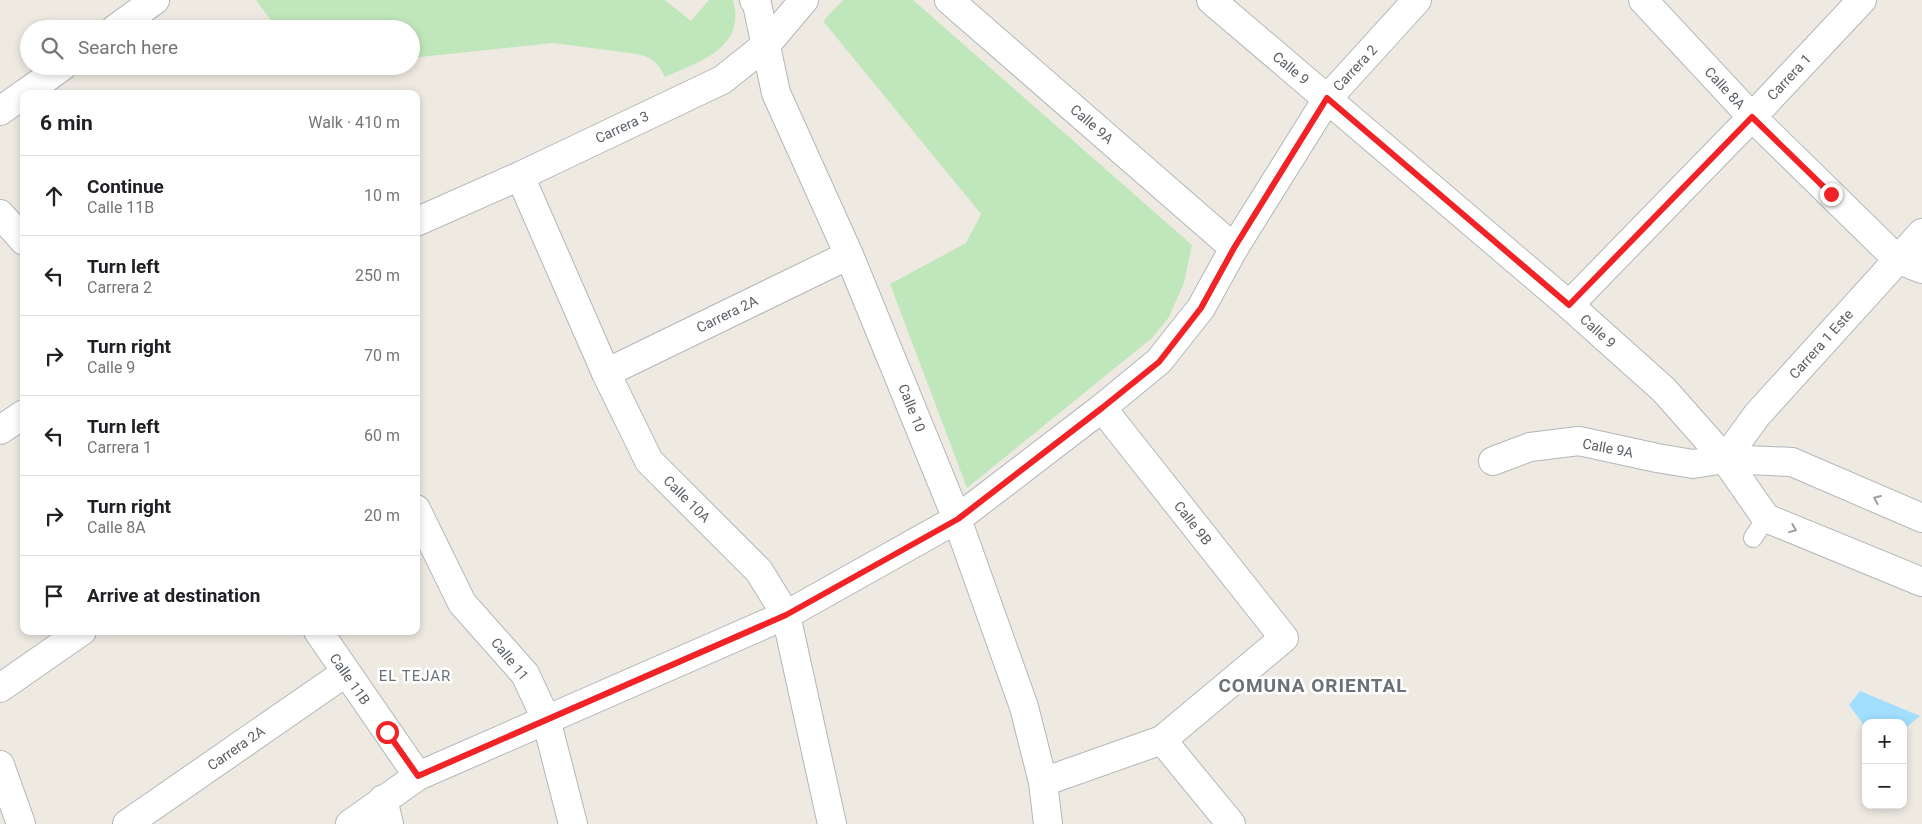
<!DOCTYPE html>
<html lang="en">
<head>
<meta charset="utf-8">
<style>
	:root { --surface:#fff; --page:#f2f2f2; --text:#202124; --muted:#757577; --line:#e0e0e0 }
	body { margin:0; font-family:Roboto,sans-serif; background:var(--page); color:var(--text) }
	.controls { position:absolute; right:15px; bottom:15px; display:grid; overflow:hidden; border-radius:10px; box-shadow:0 2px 8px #0003 }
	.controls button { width:45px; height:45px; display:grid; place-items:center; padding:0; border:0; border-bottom:1px solid var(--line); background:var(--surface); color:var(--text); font:25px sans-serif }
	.stop { position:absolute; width:15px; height:15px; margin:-11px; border:4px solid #f22326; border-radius:50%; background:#fff }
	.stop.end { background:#f22326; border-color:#fff; box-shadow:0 1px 5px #0008 }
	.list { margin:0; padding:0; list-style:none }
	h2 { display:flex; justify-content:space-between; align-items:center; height:65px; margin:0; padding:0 20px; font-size:21px }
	h2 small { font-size:16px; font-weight:400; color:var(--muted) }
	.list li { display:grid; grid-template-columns:32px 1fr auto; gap:15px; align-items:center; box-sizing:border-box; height:80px; padding:0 20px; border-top:1px solid var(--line) }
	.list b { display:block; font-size:19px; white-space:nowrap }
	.list p { margin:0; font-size:16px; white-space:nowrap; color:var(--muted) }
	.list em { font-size:16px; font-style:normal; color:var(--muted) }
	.icon { flex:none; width:28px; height:28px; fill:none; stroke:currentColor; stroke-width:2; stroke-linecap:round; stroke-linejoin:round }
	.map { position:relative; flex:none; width:1922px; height:824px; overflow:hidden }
	.search { position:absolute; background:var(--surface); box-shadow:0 2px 8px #0003; left:20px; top:20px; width:400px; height:55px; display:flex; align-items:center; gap:12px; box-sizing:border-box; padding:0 18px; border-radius:28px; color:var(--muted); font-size:19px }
	.panel { position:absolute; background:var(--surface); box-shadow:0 2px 8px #0003; left:20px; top:90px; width:400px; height:545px; border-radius:10px }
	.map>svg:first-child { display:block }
	.green { fill:#c0e7bc }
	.water { fill:#a1deff }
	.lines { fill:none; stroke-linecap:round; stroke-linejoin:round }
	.lane-casing { stroke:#b3b6ba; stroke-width:20 }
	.street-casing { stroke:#b3b6ba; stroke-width:30 }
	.secondary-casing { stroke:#b4b8bd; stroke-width:30 }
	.lane { stroke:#fff; stroke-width:18 }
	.street { stroke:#fff; stroke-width:28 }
	.secondary { stroke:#fff; stroke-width:28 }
	.oneway { stroke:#9c9fa2 }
	.route { stroke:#f22326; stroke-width:6 }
	.labels { text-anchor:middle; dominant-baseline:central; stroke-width:5; stroke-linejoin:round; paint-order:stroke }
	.street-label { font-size:14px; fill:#5a5f64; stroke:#fff }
	.neighbourhood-label { font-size:15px; letter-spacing:1px; fill:#6b7176; stroke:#fff }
	.district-label { font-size:19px; font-weight:bold; letter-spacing:1px; fill:#6b7176; stroke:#fff }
</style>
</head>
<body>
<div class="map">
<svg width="1922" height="824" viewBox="0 0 1922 824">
	<rect width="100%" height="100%" fill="#eeeae2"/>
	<g class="green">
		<path d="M256 0H665L691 21 709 0H733C747 48 699 62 665 77 657 62 654 58 637 54L553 43 411 58V29H277Z"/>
		<path d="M843 0H913L1192 245 1184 283 1169 317 1152 338 967 488 890 284 966 243 981 214 823 21Z"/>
	</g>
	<path class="water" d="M1860 691 1920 716 1903 730V723H1866V728L1849 705Z"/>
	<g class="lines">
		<g class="lane-casing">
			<path id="lane" d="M1753 538 1766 518"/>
		</g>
		<g class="street-casing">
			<g id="street">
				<path d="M754 0 757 4 776 93 849 255 957 519 1024 707 1043 782 1048 824"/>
				<path d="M949 0 1234 248"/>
				<path d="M1211 0 1569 305 1664 390 1725 459 1766 518 1922 582"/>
				<path d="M115 29 155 0"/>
				<path d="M24 94 63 66"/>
				<path d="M0 111 24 94"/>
				<path d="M520 176 606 373 649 461 759 571 786 615 832 824"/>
				<path d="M0 214 24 241"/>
				<path d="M416 222 520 176 722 80 766 45 804 0"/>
				<path d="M1569 305 1752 117 1862 0"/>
				<path d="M606 373 849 255"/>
				<path d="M0 430 24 414"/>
				<path d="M1725 459 1757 415 1922 233"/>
				<path d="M1493 461 1530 447 1579 441 1657 458 1693 464 1725 459 1792 462 1922 518"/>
				<path d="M416 509 462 603 525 674 546 719 573 824"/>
				<path d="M318 631 418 776"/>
				<path d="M0 688 82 631"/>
				<path d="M1162 740 1231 824"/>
				<path d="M0 765 21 824"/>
				<path d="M1043 782 1162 740 1284 638 1102 408"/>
				<path d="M383 799 389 824"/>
				<path d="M127 824 345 673"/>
				<path d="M350 824 418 776 786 615 957 519 1102 408 1159 361 1201 308 1234 248 1327 99 1417 0"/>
			</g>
		</g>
		<g class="secondary-casing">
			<path id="secondary" d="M1643 0 1752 117 1897 259 1922 269"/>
		</g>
		<use href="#lane" class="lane"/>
		<use href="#street" class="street"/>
		<use href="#secondary" class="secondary"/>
	</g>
	<defs><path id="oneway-chevron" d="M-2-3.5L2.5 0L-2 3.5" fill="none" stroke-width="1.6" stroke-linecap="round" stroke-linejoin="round" transform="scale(1.25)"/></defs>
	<g class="oneway">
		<use href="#oneway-chevron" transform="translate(1877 499) rotate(-157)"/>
		<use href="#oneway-chevron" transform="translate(1793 529) rotate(22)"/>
	</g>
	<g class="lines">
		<path class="route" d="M387 732 418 776 786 615 958 519 1102 408 1159 362 1201 308 1234 248 1327 98 1569 305 1752 117 1831 194"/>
	</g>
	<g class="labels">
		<g class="street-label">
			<text transform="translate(1291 68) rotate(40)">Calle 9</text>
			<text transform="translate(1355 68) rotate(-47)">Carrera 2</text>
			<text transform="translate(1789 77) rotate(-47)">Carrera 1</text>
			<text transform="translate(1725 88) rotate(47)">Calle 8A</text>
			<text transform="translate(1092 124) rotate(41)">Calle 9A</text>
			<text transform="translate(622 127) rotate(-25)">Carrera 3</text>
			<text transform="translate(727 314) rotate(-26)">Carrera 2A</text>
			<text transform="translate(1598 331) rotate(42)">Calle 9</text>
			<text transform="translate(1821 344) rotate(-48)">Carrera 1 Este</text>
			<text transform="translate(912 408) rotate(68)">Calle 10</text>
			<text transform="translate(1608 448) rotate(11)">Calle 9A</text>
			<text transform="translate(687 499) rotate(45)">Calle 10A</text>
			<text transform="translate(1193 523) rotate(52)">Calle 9B</text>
			<text transform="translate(510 659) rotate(51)">Calle 11</text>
			<text transform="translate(350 679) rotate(55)">Calle 11B</text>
			<text transform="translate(236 748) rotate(-35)">Carrera 2A</text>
		</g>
		<g class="neighbourhood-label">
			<text x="415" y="676">EL TEJAR</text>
		</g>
		<g class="district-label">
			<text x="1313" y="685">COMUNA ORIENTAL</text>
		</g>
	</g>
</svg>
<div class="controls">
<button>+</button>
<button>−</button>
</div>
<div class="stop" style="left:387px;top:732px"></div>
<div class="stop end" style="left:1831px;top:194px"></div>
<div class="search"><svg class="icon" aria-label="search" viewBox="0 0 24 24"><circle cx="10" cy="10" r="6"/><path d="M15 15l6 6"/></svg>Search here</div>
<section class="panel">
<h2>6 min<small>Walk · 410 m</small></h2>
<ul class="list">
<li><svg class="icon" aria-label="ahead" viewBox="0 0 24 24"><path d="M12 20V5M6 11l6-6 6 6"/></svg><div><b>Continue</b><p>Calle 11B</p></div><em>10 m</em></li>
<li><svg class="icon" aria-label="left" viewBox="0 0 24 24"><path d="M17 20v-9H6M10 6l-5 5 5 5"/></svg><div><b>Turn left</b><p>Carrera 2</p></div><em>250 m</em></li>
<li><svg class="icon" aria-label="right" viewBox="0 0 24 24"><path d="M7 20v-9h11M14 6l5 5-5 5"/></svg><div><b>Turn right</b><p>Calle 9</p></div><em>70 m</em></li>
<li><svg class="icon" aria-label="left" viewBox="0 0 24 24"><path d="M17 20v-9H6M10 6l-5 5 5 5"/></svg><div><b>Turn left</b><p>Carrera 1</p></div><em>60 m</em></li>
<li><svg class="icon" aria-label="right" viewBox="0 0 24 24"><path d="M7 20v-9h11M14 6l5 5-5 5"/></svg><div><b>Turn right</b><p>Calle 8A</p></div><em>20 m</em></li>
<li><svg class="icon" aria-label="arrive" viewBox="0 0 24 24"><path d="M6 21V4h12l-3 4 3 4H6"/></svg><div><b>Arrive at destination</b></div></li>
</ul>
</section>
</div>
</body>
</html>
